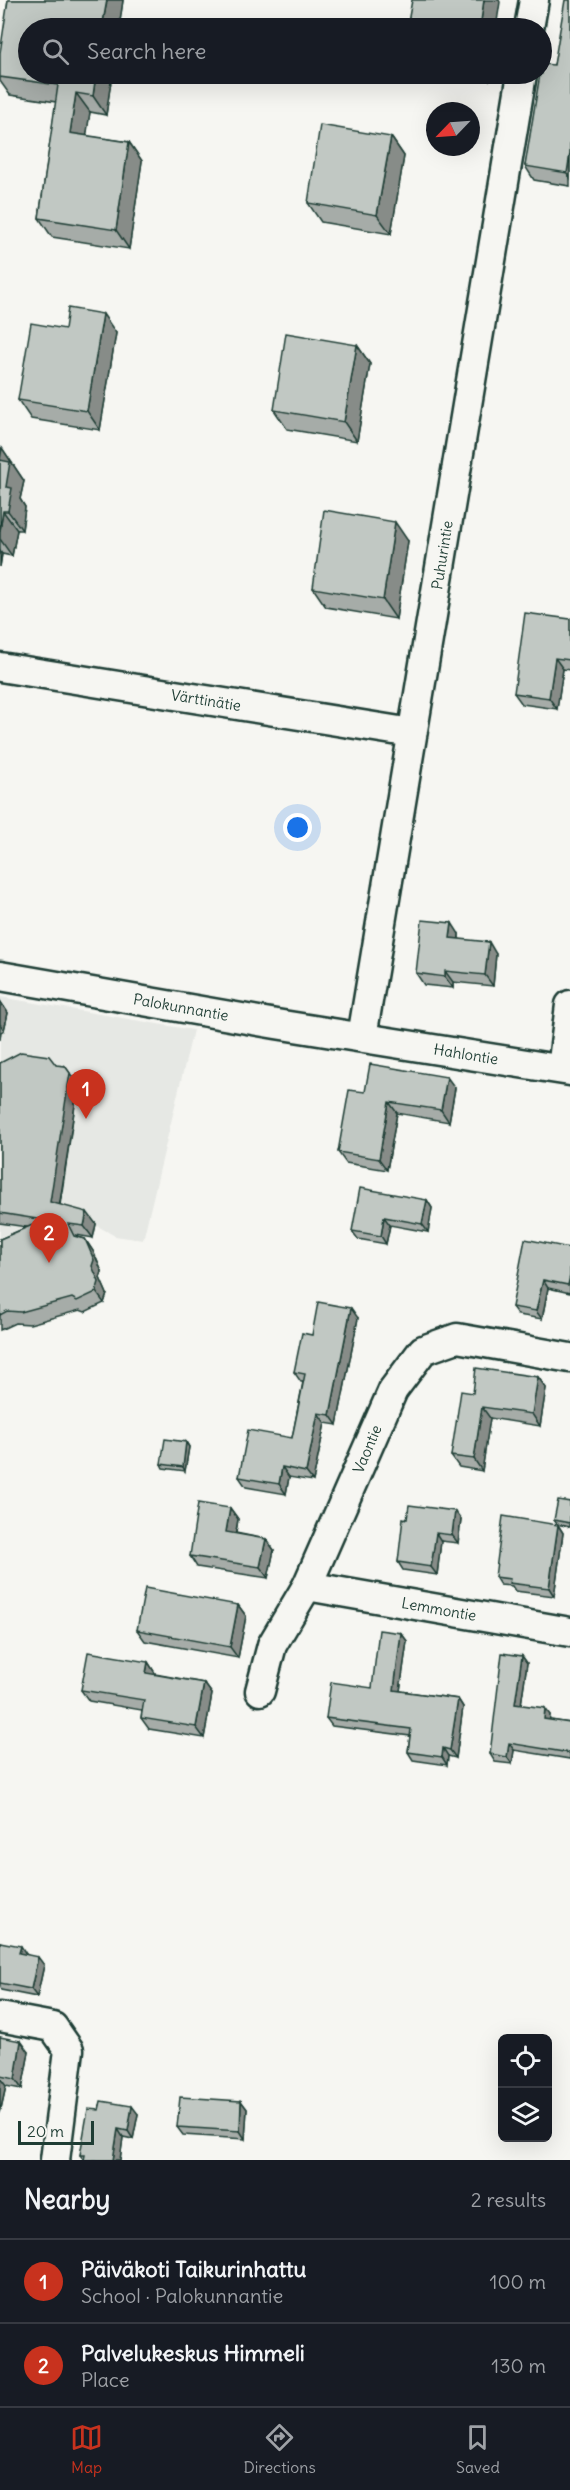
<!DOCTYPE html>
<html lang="en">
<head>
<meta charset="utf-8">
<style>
	:root { --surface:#171b24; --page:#20242c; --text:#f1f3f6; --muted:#9ea1a6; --line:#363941; --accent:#c8321e }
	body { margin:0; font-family:Delius,sans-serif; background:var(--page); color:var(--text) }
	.controls { position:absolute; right:18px; bottom:18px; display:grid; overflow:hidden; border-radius:9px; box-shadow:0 6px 24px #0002 }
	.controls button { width:54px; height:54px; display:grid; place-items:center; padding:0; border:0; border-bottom:2px solid var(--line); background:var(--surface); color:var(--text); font:30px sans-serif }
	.compass { position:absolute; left:426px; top:102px; width:54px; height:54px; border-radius:50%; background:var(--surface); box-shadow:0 6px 24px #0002; rotate:245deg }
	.scale { position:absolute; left:18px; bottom:15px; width:76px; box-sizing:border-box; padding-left:6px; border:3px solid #1f3d34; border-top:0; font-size:16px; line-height:21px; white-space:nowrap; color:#1f3d34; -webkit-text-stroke:4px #f6f6f2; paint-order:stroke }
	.you { position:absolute; left:298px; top:828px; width:21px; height:21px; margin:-15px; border:4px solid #fff; border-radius:50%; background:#1a73e8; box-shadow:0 0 0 9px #1a73e833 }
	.badge { display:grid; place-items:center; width:39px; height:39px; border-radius:50%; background:var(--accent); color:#fff; font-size:20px; font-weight:700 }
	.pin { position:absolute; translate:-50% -50px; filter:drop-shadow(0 2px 3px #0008) }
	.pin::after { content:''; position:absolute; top:32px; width:21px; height:18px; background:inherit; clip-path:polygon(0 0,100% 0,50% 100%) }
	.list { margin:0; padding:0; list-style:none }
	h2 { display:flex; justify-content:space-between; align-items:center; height:78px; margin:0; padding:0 24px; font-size:26px }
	h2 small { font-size:20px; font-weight:400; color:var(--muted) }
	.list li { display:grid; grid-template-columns:39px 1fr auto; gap:18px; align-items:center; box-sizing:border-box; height:84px; padding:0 24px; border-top:2px solid var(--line) }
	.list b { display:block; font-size:22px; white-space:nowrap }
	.list p { margin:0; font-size:20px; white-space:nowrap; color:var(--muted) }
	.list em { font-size:20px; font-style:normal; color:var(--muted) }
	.icon { flex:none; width:33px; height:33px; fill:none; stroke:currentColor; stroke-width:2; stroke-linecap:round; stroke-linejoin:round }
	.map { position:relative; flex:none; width:570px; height:2160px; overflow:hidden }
	.search { position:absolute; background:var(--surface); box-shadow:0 6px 24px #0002; left:18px; right:18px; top:18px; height:66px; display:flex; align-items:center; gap:15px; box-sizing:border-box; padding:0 21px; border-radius:33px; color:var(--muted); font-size:22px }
	.sheet { height:246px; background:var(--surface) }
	nav { display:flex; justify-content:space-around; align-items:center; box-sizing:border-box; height:84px; border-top:2px solid var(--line); background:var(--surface); font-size:16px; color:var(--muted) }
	nav a { display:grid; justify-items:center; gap:3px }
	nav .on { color:var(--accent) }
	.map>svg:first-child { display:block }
	.built { fill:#e6e8e4 }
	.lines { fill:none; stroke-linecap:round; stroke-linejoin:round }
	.street-casing { stroke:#1f3d34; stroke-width:33 }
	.street { stroke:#f6f6f2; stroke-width:28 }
	.wall { fill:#a6aca8; stroke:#1f3d34; stroke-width:1.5 }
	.shaded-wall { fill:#878c88; stroke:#1f3d34; stroke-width:1.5 }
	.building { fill:#c1c8c3; stroke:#1f3d34; stroke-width:1.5 }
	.labels { text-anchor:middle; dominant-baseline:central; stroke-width:5; stroke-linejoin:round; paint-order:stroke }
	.street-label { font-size:15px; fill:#1f3d34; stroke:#f6f6f2 }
</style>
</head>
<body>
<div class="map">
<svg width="570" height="2160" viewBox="0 0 570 2160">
	<rect width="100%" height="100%" fill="#f6f6f2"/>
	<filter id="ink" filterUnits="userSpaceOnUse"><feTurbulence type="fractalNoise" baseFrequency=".0167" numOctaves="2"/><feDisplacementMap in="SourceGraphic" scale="12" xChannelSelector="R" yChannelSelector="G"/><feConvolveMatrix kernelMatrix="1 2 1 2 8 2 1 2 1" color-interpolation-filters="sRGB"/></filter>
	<g filter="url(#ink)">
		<path class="built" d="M0 997 193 1030 143 1240 115 1236 68 1209 0 1237Z"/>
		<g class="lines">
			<g class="street-casing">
				<g id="street">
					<path d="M529 28 534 0"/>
					<path d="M0 667 412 733"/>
					<path d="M0 976 276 1024 570 1071"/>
					<path d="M362 1037 522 74"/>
					<path d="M562 1069 570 1005"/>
					<path d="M307 1586 570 1632"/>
					<path d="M260 1691 272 1645 307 1586 393 1390 423 1350 457 1338 570 1358"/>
					<path d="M0 2017 53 2027 69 2050 55 2160"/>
				</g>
			</g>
			<use href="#street" class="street"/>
		</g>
		<g class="wall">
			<path d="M8 0H123L119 28 28 74H112L106 115 90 112 86 136 129 142 142 161 129 249 52 237 39 218 56 102 10 95 0 81Z"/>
			<path d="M570 0V186L534 180 525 166 554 65Z"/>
			<path d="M451 74H490L489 80Z"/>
			<path d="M391 137 404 156 391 234 321 222 308 203Z"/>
			<path d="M65 329 116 333 100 430 31 419 18 400Z"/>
			<path d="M357 345 370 364 357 441 287 429 274 410Z"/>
			<path d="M0 448H2L24 481 20 499 25 507 22 530H17L12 556 2 554 0 567Z"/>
			<path d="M408 541 396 619 326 607 313 588Z"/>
			<path d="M570 619V670L563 669 557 709 522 704 514 693Z"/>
			<path d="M459 934V939L496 954 493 986 453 982V988L424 985 416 973Z"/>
			<path d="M0 1001 8 1013 4 1030 1 1032 0 1040Z"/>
			<path d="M0 1063 56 1065 78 1085 60 1205 96 1224 93 1238 76 1235 77 1237 85 1239 93 1251 102 1272 100 1278 107 1294 104 1303 85 1312 80 1310 30 1324 15 1323 0 1330V1239L27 1227 0 1223Z"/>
			<path d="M455 1088 449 1122 397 1113 387 1170 346 1163 338 1152 365 1092Z"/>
			<path d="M427 1200 432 1208 428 1232 390 1225 386 1244 358 1239 352 1231Z"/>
			<path d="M570 1248V1293L548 1288 542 1319 518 1315 512 1307Z"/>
			<path d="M358 1318 337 1425 325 1423 313 1481 289 1477 286 1494 246 1487 239 1477 292 1438 303 1382H301L294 1372 312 1335Z"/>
			<path d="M538 1377 546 1388 540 1426 490 1418 482 1471 459 1467 451 1456 473 1393Z"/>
			<path d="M186 1442 189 1447 185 1471 163 1468 161 1464Z"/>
			<path d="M570 1502V1527L557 1524 554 1520Z"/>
			<path d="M230 1508 238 1519 236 1533 266 1539 274 1550 268 1578 197 1567 190 1556Z"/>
			<path d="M407 1519H461L458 1543 441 1541 437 1575 403 1570 398 1562Z"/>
			<path d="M558 1525 563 1533 554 1596 515 1591 512 1586 500 1585 495 1577Z"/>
			<path d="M238 1605 246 1616 238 1658 145 1641 137 1630Z"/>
			<path d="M401 1633 407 1641 400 1691 458 1699 463 1707 456 1758 448 1756 447 1765 413 1760 408 1752 410 1736 332 1726 326 1718 372 1688Z"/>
			<path d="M522 1656 527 1663 521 1705 550 1715 549 1720 570 1723V1759L514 1750 512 1764 495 1762 490 1754Z"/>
			<path d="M148 1662 155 1673V1674L204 1683 212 1694 204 1738 149 1729 141 1718 142 1710 89 1701 81 1690Z"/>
			<path d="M0 1942 26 1954 44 1965 37 1997 1 1990 0 1988Z"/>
			<path d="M0 2037 29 2052 22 2089 6 2086 0 2113Z"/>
			<path d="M241 2101 247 2109 245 2139 183 2135 177 2127Z"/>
			<path d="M99 2110 138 2114 133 2139 123 2137 120 2160H84L80 2155Z"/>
		</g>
		<g class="shaded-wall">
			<path d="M107 0H123L119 28H102Z"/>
			<path d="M484 0H499L500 2 496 28H480Z"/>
			<path d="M96 74H112L106 115 93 96Z"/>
			<path d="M484 74H490L489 80Z"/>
			<path d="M76 93 90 112 84 152 70 133Z"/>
			<path d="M391 137 404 156 391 234 377 215Z"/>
			<path d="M129 142 142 161 129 249 116 230Z"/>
			<path d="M570 153V178L567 173Z"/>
			<path d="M103 314 116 333 100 430 87 411Z"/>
			<path d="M357 345 370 364 357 441 344 422Z"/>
			<path d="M2 448 24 481 20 499 25 507 22 530 8 511 6 487 0 460Z"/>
			<path d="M3 511 17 530 12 556 0 539V531Z"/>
			<path d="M395 522 408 541 396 619 383 600Z"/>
			<path d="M0 551 2 554 0 567Z"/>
			<path d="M555 658 563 669 557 709 549 698Z"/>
			<path d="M452 923 459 934 458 949 450 938Z"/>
			<path d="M489 942 496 954 493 986 485 975Z"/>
			<path d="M445 971 453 982V988L445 977Z"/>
			<path d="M0 1001 8 1013 4 1030 0 1024Z"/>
			<path d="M65 1066 78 1085 58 1214 50 1202Z"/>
			<path d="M447 1077 455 1088 449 1122 441 1110Z"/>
			<path d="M389 1102 397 1113 387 1170 379 1159Z"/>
			<path d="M427 1200 432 1208 428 1232 422 1224Z"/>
			<path d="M87 1212 96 1224 93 1238 84 1226Z"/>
			<path d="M384 1217 390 1225 386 1244 381 1236Z"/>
			<path d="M85 1239 93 1251 102 1272 100 1278 107 1294 104 1303 96 1292 92 1266Z"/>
			<path d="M543 1280 548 1288 542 1319 536 1311Z"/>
			<path d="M351 1308 358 1318 337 1425 330 1415Z"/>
			<path d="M538 1377 546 1388 540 1426 532 1414Z"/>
			<path d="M482 1407 490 1418 482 1471 474 1459Z"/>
			<path d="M318 1413 325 1423 313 1481 306 1472Z"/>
			<path d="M186 1442 189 1447 185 1471 183 1467Z"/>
			<path d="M282 1467 289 1477 286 1494 279 1484Z"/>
			<path d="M230 1508 238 1519 234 1543 226 1532Z"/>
			<path d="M455 1511 461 1519 458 1543 452 1535Z"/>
			<path d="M558 1525 563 1533 554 1596 549 1588Z"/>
			<path d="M436 1533 441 1541 437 1575 431 1567Z"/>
			<path d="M266 1539 274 1550 268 1578 260 1567Z"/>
			<path d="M238 1605 246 1616 238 1658 230 1647Z"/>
			<path d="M401 1633 407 1641 399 1698 394 1690Z"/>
			<path d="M522 1656 527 1663 520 1711 515 1704Z"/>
			<path d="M148 1662 155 1673 154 1684 146 1673Z"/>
			<path d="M204 1683 212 1694 204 1738 196 1727Z"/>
			<path d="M458 1699 463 1707 456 1758 450 1750Z"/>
			<path d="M545 1708 550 1715 549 1726 544 1719Z"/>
			<path d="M509 1743 514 1750 512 1764 507 1757Z"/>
			<path d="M443 1748 448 1756 447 1765 442 1757Z"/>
			<path d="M21 1946 26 1954 25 1961 19 1953Z"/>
			<path d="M38 1957 44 1965 37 1997 31 1989Z"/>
			<path d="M21 2041 29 2052 22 2089 15 2079Z"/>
			<path d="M0 2078 6 2086 0 2113Z"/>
			<path d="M241 2101 247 2109 245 2139 240 2131Z"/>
			<path d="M132 2106 138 2114 133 2139 128 2131Z"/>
			<path d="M118 2129 123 2137 120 2160H113Z"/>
		</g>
		<g class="building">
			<path d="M8 0H107L102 28H28V74H96L93 96 76 93 70 133 129 142 116 230 39 218 58 85 0 77V53Z"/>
			<path d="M412 0H484L480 28H407Z"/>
			<path d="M565 0H570V153L567 173 525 166 540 74H542V64L554 65Z"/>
			<path d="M320 125 391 137 377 215 308 203Z"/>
			<path d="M68 308 103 314 87 411 18 400 31 323 65 329Z"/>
			<path d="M286 333 357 345 344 422 274 410Z"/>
			<path d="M0 460 10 462 6 487 12 488 8 511H3L0 531Z"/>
			<path d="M324 510 395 522 383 600 313 588Z"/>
			<path d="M525 613 570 619V660L555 658 549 698 514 693Z"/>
			<path d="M422 920 452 923 450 938 489 942 485 975 445 971V977L416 973Z"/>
			<path d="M21 1052 49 1056 56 1065 65 1066 70 1073 50 1202 87 1212 84 1226 68 1224 74 1236 85 1239 94 1260 92 1266 99 1282 96 1292 77 1301 72 1298 21 1312 7 1311 0 1315V1239L44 1220 0 1213V1063Z"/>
			<path d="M370 1064 447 1077 441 1110 389 1102 379 1159 338 1152 349 1090 365 1092Z"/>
			<path d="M360 1188 427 1200 422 1224 384 1217 381 1236 352 1231Z"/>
			<path d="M525 1239 570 1248V1276L568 1285 543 1280 536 1311 512 1307Z"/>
			<path d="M318 1302 351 1308 330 1415 318 1413 306 1472 282 1467 279 1484 239 1477 248 1430 292 1438 305 1374 294 1372 302 1333 312 1335Z"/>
			<path d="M476 1368 538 1377 532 1414 482 1407 474 1459 451 1456 461 1391 473 1393Z"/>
			<path d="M165 1439 186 1442 183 1467 161 1464Z"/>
			<path d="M558 1500 570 1502V1523L554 1520Z"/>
			<path d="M198 1503 230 1508 226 1532 266 1539 260 1567 190 1556Z"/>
			<path d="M409 1505 455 1511 452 1535 436 1533 431 1567 398 1562 403 1518 407 1519Z"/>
			<path d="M503 1516 558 1525 549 1588 509 1583 510 1579 495 1577Z"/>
			<path d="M145 1588 238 1605 230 1647 137 1630Z"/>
			<path d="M379 1630 401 1633 394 1690 458 1699 450 1750 443 1748 442 1757 408 1752 411 1729 326 1718 331 1682 372 1688Z"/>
			<path d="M88 1652 148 1662 146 1673 204 1683 196 1727 141 1718 144 1700 81 1690Z"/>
			<path d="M502 1653 522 1656 515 1704 545 1708 544 1719 570 1723V1753L509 1743 507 1757 490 1754Z"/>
			<path d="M0 1942 21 1946 19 1953 38 1957 31 1989 0 1983Z"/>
			<path d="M0 2037 21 2041 15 2079 0 2076Z"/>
			<path d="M180 2097 241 2101 240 2131 177 2127Z"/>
			<path d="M101 2101 132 2106 128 2131 118 2129 113 2160H84L85 2155H80L88 2109 99 2110Z"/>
		</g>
	</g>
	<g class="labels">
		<g class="street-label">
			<text transform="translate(442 555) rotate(-81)">Puhurintie</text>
			<text transform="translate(206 700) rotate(9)">Värttinätie</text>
			<text transform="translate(181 1007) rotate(10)">Palokunnantie</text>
			<text transform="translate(466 1054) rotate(9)">Hahlontie</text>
			<text transform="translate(367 1449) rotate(-67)">Vaontie</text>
			<text transform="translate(439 1609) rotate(10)">Lemmontie</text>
		</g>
	</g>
</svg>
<div class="controls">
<button><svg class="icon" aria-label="locate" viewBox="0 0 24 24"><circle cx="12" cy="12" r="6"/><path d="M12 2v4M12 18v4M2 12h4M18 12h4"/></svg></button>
<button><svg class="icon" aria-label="layers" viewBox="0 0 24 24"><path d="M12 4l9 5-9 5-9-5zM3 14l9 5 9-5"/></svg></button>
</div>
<svg class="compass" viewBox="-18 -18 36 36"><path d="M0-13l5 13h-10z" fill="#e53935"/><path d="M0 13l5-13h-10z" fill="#9ea1a6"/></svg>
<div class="scale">20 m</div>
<div class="you"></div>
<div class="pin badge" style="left:86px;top:1119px">1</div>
<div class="pin badge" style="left:49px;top:1263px">2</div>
<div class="search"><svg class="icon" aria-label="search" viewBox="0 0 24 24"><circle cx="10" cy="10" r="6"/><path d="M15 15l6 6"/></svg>Search here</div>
</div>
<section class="sheet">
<h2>Nearby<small>2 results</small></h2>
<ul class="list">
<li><span class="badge">1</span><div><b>Päiväkoti Taikurinhattu</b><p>School · Palokunnantie</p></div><em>100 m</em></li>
<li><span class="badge">2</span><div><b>Palvelukeskus Himmeli</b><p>Place</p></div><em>130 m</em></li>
</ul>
</section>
<nav>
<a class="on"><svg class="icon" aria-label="map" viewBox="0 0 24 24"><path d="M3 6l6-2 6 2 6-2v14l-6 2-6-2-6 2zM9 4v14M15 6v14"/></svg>Map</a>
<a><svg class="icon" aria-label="directions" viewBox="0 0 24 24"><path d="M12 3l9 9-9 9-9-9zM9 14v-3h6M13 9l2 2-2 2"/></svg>Directions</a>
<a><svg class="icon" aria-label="saved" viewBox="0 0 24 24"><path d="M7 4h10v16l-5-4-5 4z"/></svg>Saved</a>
</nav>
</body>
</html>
